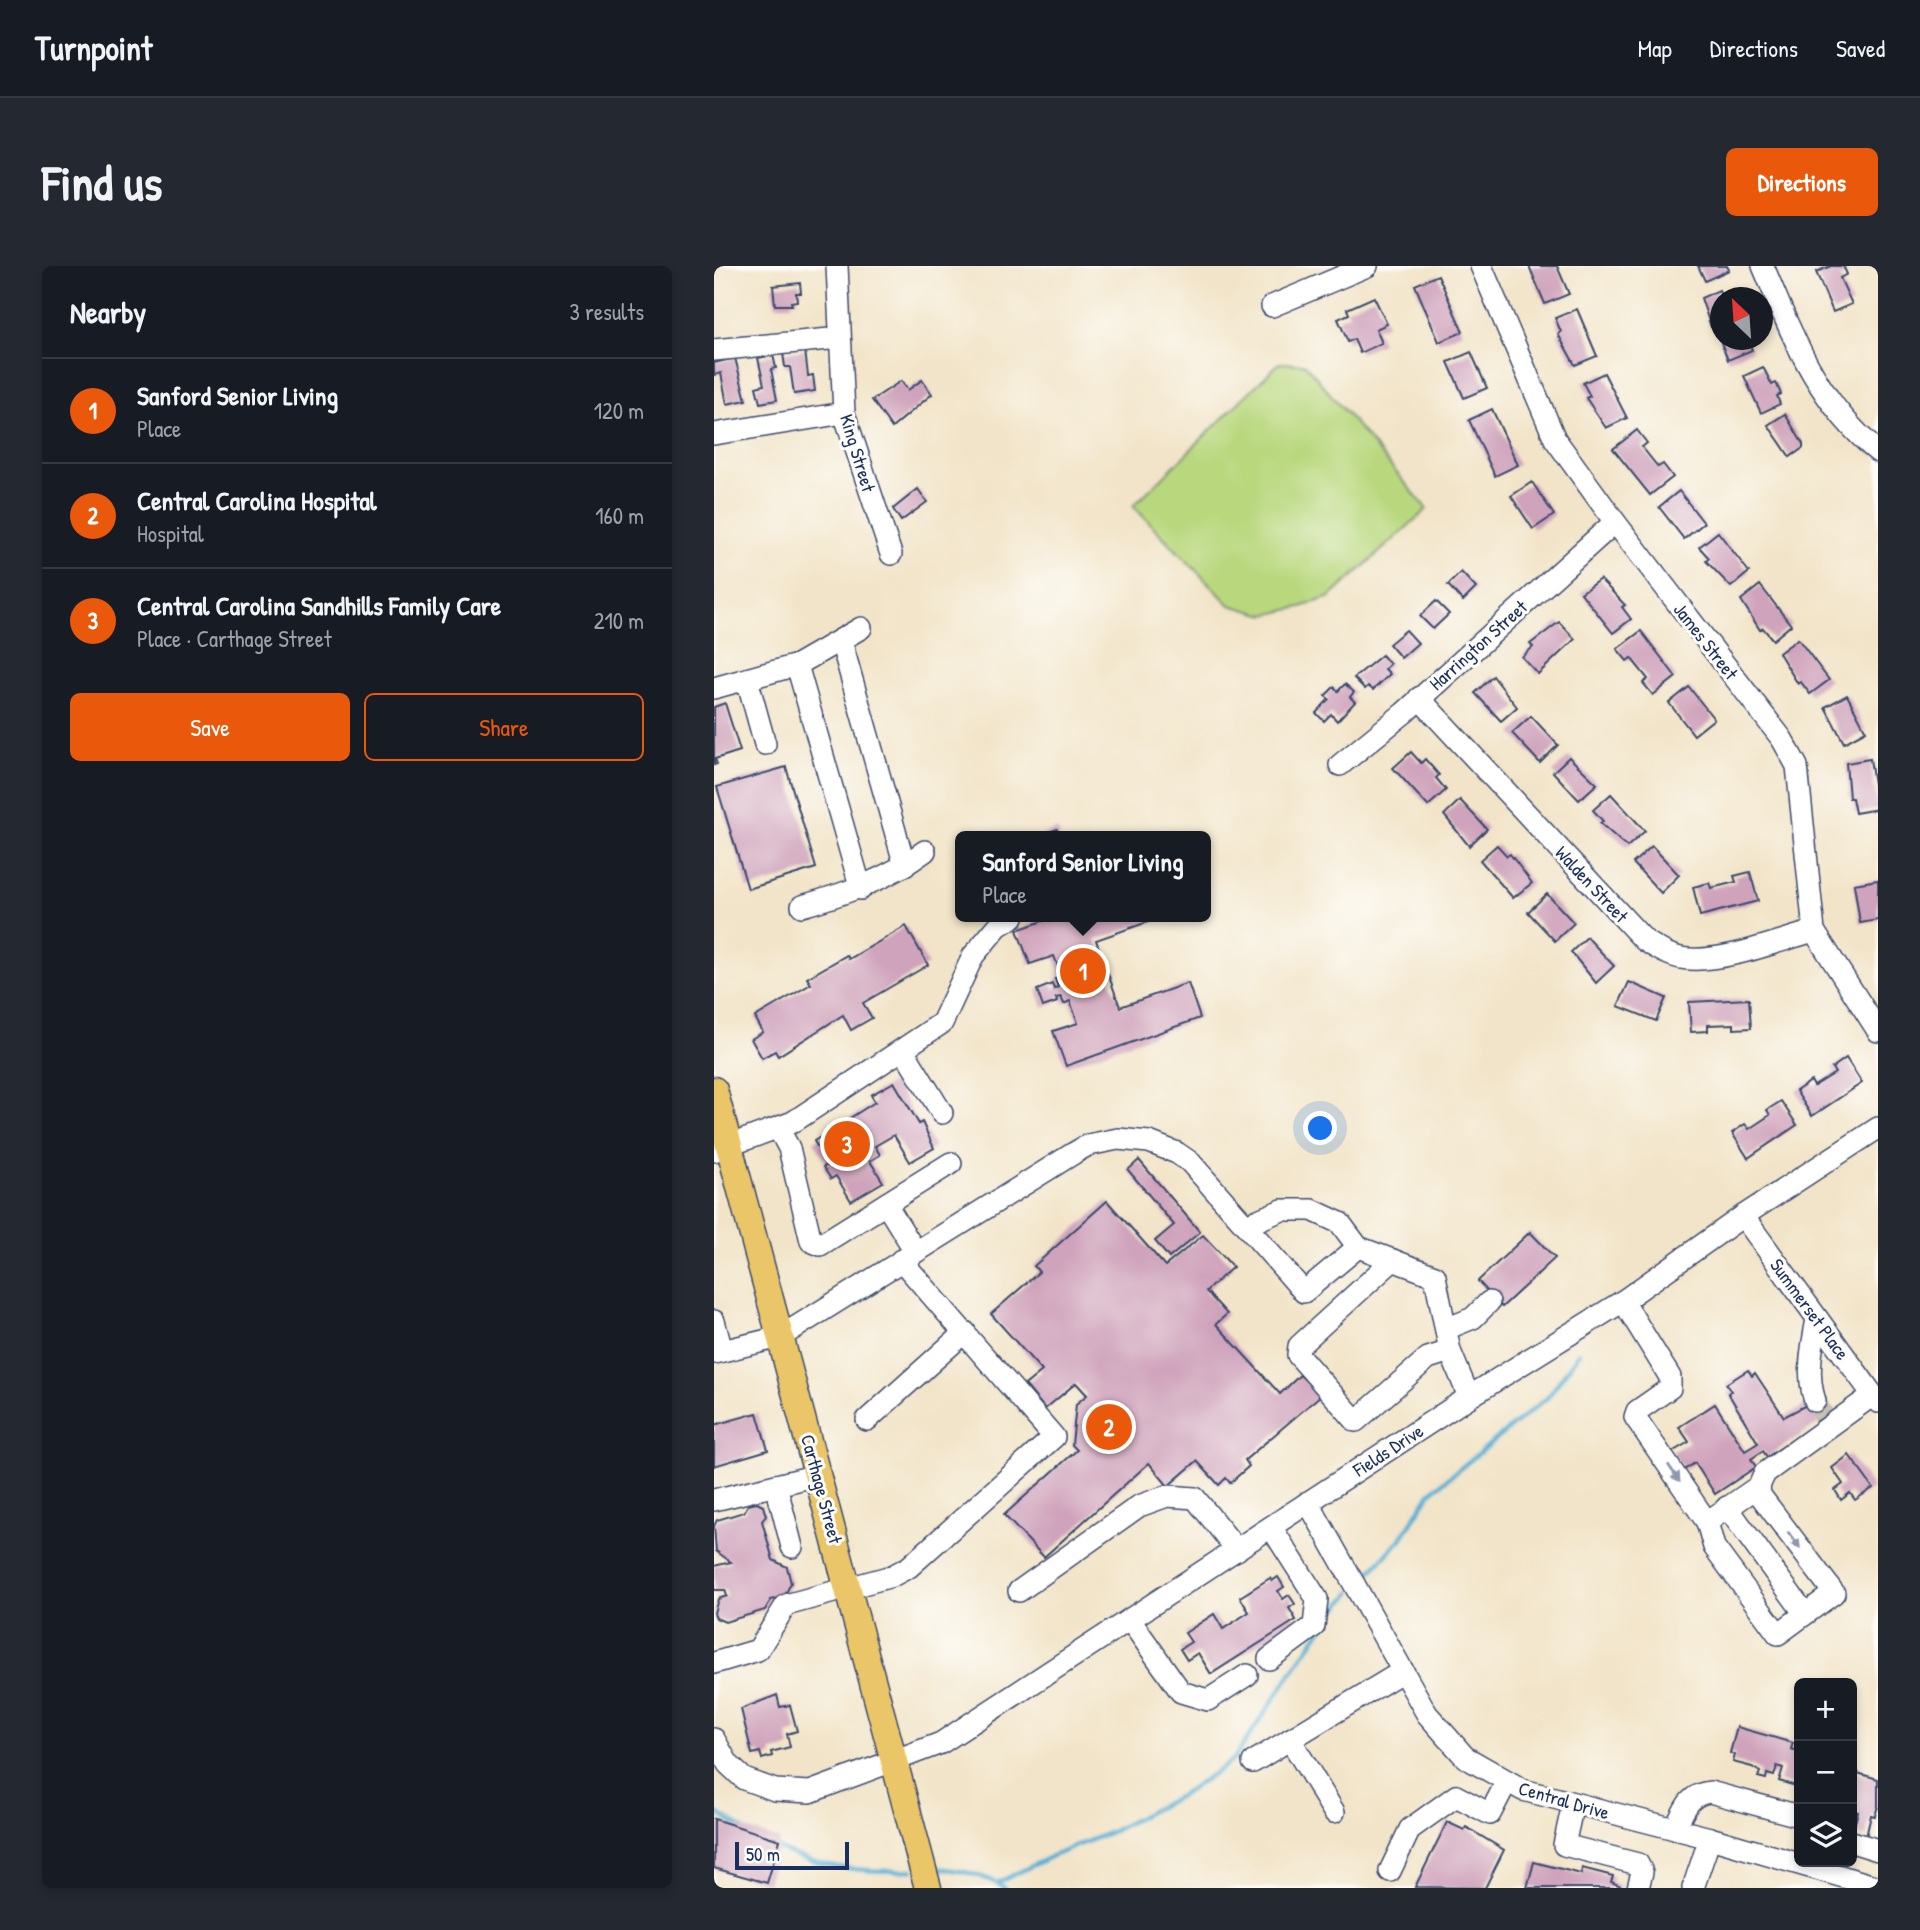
<!DOCTYPE html>
<html lang="en">
<head>
<meta charset="utf-8">
<style>
	:root { --surface:#171b24; --page:#242831; --text:#f1f3f6; --muted:#9ea1a6; --line:#363941; --accent:#ea580c }
	body { margin:0; font-family:"Patrick Hand",sans-serif; background:var(--page); color:var(--text) }
	.controls { position:absolute; right:21px; bottom:21px; display:grid; overflow:hidden; border-radius:10px; box-shadow:0 4px 10px #0003 }
	.controls button { width:63px; height:63px; display:grid; place-items:center; padding:0; border:0; border-bottom:2px solid var(--line); background:var(--surface); color:var(--text); font:35px sans-serif }
	.compass { position:absolute; left:996px; top:21px; width:63px; height:63px; border-radius:50%; background:var(--surface); box-shadow:0 4px 10px #0003; rotate:335deg }
	.scale { position:absolute; left:21px; bottom:18px; width:114px; box-sizing:border-box; padding-left:7px; border:4px solid #1b2f5e; border-top:0; font-size:19px; line-height:24px; white-space:nowrap; color:#1b2f5e; -webkit-text-stroke:5px #fdfcf7; paint-order:stroke }
	.you { position:absolute; left:607px; top:863px; width:24px; height:24px; margin:-18px; border:5px solid #fff; border-radius:50%; background:#1a73e8; box-shadow:0 0 0 10px #1a73e833 }
	.badge { display:grid; place-items:center; width:46px; height:46px; border-radius:50%; background:var(--accent); color:#fff; font-size:23px; font-weight:700 }
	.pin { position:absolute; translate:-50% -50%; border:4px solid #fff; box-shadow:0 2px 7px #0006 }
	.popup { position:absolute; left:241px; top:565px; width:256px; height:91px; box-sizing:border-box; display:grid; place-content:center; border-radius:10px; background:var(--surface); filter:drop-shadow(0 2px 5px #0005); font-size:23px; white-space:nowrap; color:var(--muted) }
	.popup b { font-size:26px; color:var(--text) }
	.popup::after { content:''; position:absolute; left:50%; top:100%; margin-left:-14px; border:14px solid transparent; border-top-color:var(--surface) }
	.list { margin:0; padding:0; list-style:none }
	h2 { display:flex; justify-content:space-between; align-items:center; height:91px; margin:0; padding:0 28px; font-size:30px }
	h2 small { font-size:23px; font-weight:400; color:var(--muted) }
	.list li { display:grid; grid-template-columns:46px 1fr auto; gap:21px; align-items:center; box-sizing:border-box; height:105px; padding:0 28px; border-top:2px solid var(--line) }
	.list b { display:block; font-size:26px; white-space:nowrap }
	.list p { margin:0; font-size:23px; white-space:nowrap; color:var(--muted) }
	.list em { font-size:23px; font-style:normal; color:var(--muted) }
	.actions { display:flex; gap:14px; padding:21px 28px }
	.actions a { flex:1; padding:16px 0; border:2px solid var(--accent); border-radius:10px; text-align:center; font-size:24px; color:var(--accent) }
	.actions .main { background:var(--accent); color:#fff }
	.icon { flex:none; width:38px; height:38px; fill:none; stroke:currentColor; stroke-width:2; stroke-linecap:round; stroke-linejoin:round }
	.map { position:relative; flex:none; width:1164px; height:1622px; overflow:hidden; border-radius:10px }
	header { display:flex; align-items:center; gap:42px; box-sizing:border-box; height:98px; padding:0 35px; background:var(--surface); border-bottom:2px solid var(--line) }
	header strong { font-size:33px }
	nav { display:flex; gap:38px; margin-inline-start:auto; font-size:24px }
	.intro { display:flex; align-items:center; justify-content:space-between; box-sizing:border-box; height:168px; padding:0 42px }
	h1 { margin:0; font-size:49px }
	.button { padding:18px 32px; border-radius:10px; background:var(--accent); color:#fff; font-size:24px; font-weight:700 }
	main { display:flex; gap:42px; padding:0 42px }
	aside { flex:1; background:var(--surface); border-radius:10px; box-shadow:0 4px 10px #0003 }
	.map>svg:first-child { display:block }
	.green { fill:#b9d87e; stroke:#6a846e; stroke-width:2 }
	.lines { fill:none; stroke-linecap:round; stroke-linejoin:round }
	.stream { stroke:#57afd4; stroke-width:4.5 }
	.building { fill:#cfa3bb }
	.minor-tunnel { stroke:#c7c0b3; stroke-width:21; stroke-dasharray:21 10; stroke-linecap:butt }
	.minor-casing { stroke:#3b4a6e; stroke-width:24 }
	.major-casing { stroke:#3b4a6e; stroke-width:29 }
	.minor { stroke:#fff; stroke-width:21 }
	.major { stroke:#eac669; stroke-width:26 }
	.oneway { fill:#8d97ae }
	.labels { text-anchor:middle; dominant-baseline:central; stroke-width:6; stroke-linejoin:round; paint-order:stroke }
	.street-label { font-size:19px; fill:#1b2f5e; stroke:#fdfcf7 }
</style>
</head>
<body>
<header>
<strong>Turnpoint</strong>
<nav><a>Map</a><a>Directions</a><a>Saved</a></nav>
</header>
<div class="intro"><h1>Find us</h1><a class="button">Directions</a></div>
<main>
<aside>
<h2>Nearby<small>3 results</small></h2>
<ul class="list">
<li><span class="badge">1</span><div><b>Sanford Senior Living</b><p>Place</p></div><em>120 m</em></li>
<li><span class="badge">2</span><div><b>Central Carolina Hospital</b><p>Hospital</p></div><em>160 m</em></li>
<li><span class="badge">3</span><div><b>Central Carolina Sandhills Family Care</b><p>Place · Carthage Street</p></div><em>210 m</em></li>
</ul>
<div class="actions"><a class="main">Save</a><a>Share</a></div>
</aside>
<div class="map">
<svg width="1164" height="1622" viewBox="0 0 1164 1622">
	<rect width="100%" height="100%" fill="#fdfcf7"/>
	<filter id="ink" filterUnits="userSpaceOnUse"><feTurbulence type="fractalNoise" baseFrequency=".0143" numOctaves="2"/><feDisplacementMap in="SourceGraphic" scale="14" xChannelSelector="R" yChannelSelector="G"/><feConvolveMatrix kernelMatrix="1 2 1 2 8 2 1 2 1" color-interpolation-filters="sRGB"/></filter>
	<filter id="wash" filterUnits="userSpaceOnUse"><feTurbulence type="fractalNoise" baseFrequency=".00686" numOctaves="4" result="noise"/><feDisplacementMap in="SourceGraphic" scale="28" xChannelSelector="R" yChannelSelector="G"/><feGaussianBlur stdDeviation="1.57" result="paint"/><feColorMatrix in="noise" values="0 0 0 0 0 0 0 0 0 0 0 0 0 0 0 0 0 1.4 0 .05"/><feComposite in="paint" operator="in"/></filter>
	<g filter="url(#wash)">
		<rect width="100%" height="100%" fill="#f2e4c8"/>
		<path class="green" d="M565 97 591 98 713 243 616 331 587 341 551 349 516 339 419 240Z"/>
		<g class="lines">
			<g class="stream">
				<path d="M647 1316 687 1273 716 1227 834 1131 865 1087"/>
				<path d="M0 1545 29 1563"/>
				<path d="M58 1579C101 1602 152 1607 199 1604"/>
				<path d="M218 1603C240 1601 273 1610 291 1622"/>
				<path d="M283 1617 336 1591 399 1565 473 1526 519 1494 616 1350 637 1327"/>
			</g>
		</g>
		<g id="blocks">
			<g class="building">
				<path d="M815 0H843L855 28 831 38Z"/>
				<path d="M984 0H1013L1015 4 991 15Z"/>
				<path d="M1117 0H1129L1133 8 1126 12 1138 38 1119 46 1102 6Z"/>
				<path d="M724 9 749 66 725 76 701 19Z"/>
				<path d="M86 17 87 27H82L83 35 77 36 78 39H61L59 20Z"/>
				<path d="M1005 24 1008 31 1014 28 1016 32H1006V56L997 61 987 32Z"/>
				<path d="M660 31 673 58 662 63 668 77 646 87 640 73 634 76 624 53 635 48 633 43Z"/>
				<path d="M863 43 883 90 861 99 844 68 847 66 841 52Z"/>
				<path d="M1006 74H1034L1038 84 1014 94Z"/>
				<path d="M91 84 94 110 99 109 101 125 80 128 76 101H71L69 87Z"/>
				<path d="M757 86 773 122 750 132 734 96Z"/>
				<path d="M59 89 62 102 57 103 63 134 46 137 42 121 50 119 44 92Z"/>
				<path d="M21 92 32 134 13 138 7 107 0 109V97Z"/>
				<path d="M1049 101 1058 119 1062 117 1067 128 1063 130 1066 138 1047 147 1030 110Z"/>
				<path d="M890 107 913 152 892 162 872 132 876 130 869 117Z"/>
				<path d="M208 114 218 128 178 162 158 134 187 115 194 124Z"/>
				<path d="M778 143 804 199 781 210 755 154Z"/>
				<path d="M1071 148 1089 178V182L1076 191 1054 159Z"/>
				<path d="M923 164 933 177 928 181 944 201 949 198 959 211 936 229 899 183Z"/>
				<path d="M818 216 840 249 819 263 797 230Z"/>
				<path d="M204 223 213 236 187 255 179 243Z"/>
				<path d="M965 225 990 257 970 273 945 241Z"/>
				<path d="M1004 266 1035 306 1017 321 992 295 995 292 985 281Z"/>
				<path d="M747 306 762 322 749 335 734 319Z"/>
				<path d="M886 313 911 339 908 341 917 353 899 367 867 327Z"/>
				<path d="M1046 319 1077 359 1059 374 1049 362 1046 364 1027 334Z"/>
				<path d="M722 335 735 348 719 363 706 350Z"/>
				<path d="M845 356 861 373 824 408 808 391 819 381 816 378Z"/>
				<path d="M692 364 704 377 687 392 675 378Z"/>
				<path d="M927 365 962 411 939 429 929 417 934 413 917 392 913 395 903 383Z"/>
				<path d="M1084 373 1115 414 1096 428 1087 416 1084 418 1065 387Z"/>
				<path d="M668 389 676 398 671 403 676 408 659 424 654 420 651 423 640 412Z"/>
				<path d="M779 410 803 441 787 455 761 427Z"/>
				<path d="M631 418 640 426 636 431 641 436 623 455 617 448 610 455 602 447 615 433 611 430 620 421 624 425Z"/>
				<path d="M975 421 1000 453 980 469 955 437Z"/>
				<path d="M1133 429 1152 465 1130 477 1111 441Z"/>
				<path d="M11 437 26 485 1 493 3 498 0 499V441Z"/>
				<path d="M817 450 844 479 826 497 798 467Z"/>
				<path d="M697 486 707 497 711 493 725 509 722 512 732 524 714 540 679 502Z"/>
				<path d="M855 491 883 518 865 534 839 506Z"/>
				<path d="M1156 493 1164 543 1141 547 1138 532H1135L1132 497Z"/>
				<path d="M72 501 102 602 34 623 3 521Z"/>
				<path d="M897 528 931 565 913 581 886 557 889 555 879 544Z"/>
				<path d="M746 534 773 563 755 580 730 549Z"/>
				<path d="M343 563 346 570H324Z"/>
				<path d="M783 579 793 590 796 588 818 617 799 632 766 594Z"/>
				<path d="M938 580 965 609 947 627 919 597Z"/>
				<path d="M1036 606 1044 635 986 650 979 621 995 617 997 622 1022 616 1020 610Z"/>
				<path d="M1164 614V654L1146 657 1140 618Z"/>
				<path d="M833 628 860 657 841 675 814 646Z"/>
				<path d="M340 651H448L382 674 406 741 474 717 486 752 352 800 339 765 364 757 356 735 350 738 347 731 342 732 343 736 329 741 323 724 338 718 340 723 344 721 341 713 348 711 340 690 316 698 303 664Z"/>
				<path d="M192 660 214 699 149 737 158 752 137 764 129 749 64 790 61 785 48 792 37 773 49 766 41 751 97 718 93 712 133 689 135 693Z"/>
				<path d="M873 671 900 700 882 717 857 686Z"/>
				<path d="M915 716 952 732 942 755 904 740Z"/>
				<path d="M1035 733 1037 762 1020 763V758L994 759V765L977 766 975 736Z"/>
				<path d="M1132 792 1148 817 1098 850 1082 825 1097 815 1100 820 1121 807 1118 802Z"/>
				<path d="M180 816 205 858 208 856 220 882 196 896 180 869 161 880 166 889 156 895 169 916 137 935 122 910 117 913 109 901 114 899 100 875 161 836 157 829Z"/>
				<path d="M1067 835 1083 859 1034 892 1018 867 1031 858 1035 863 1056 849 1053 844Z"/>
				<path d="M425 894 486 966 455 992 441 975 460 959 414 904Z"/>
				<path d="M393 935 451 1000 489 969 519 1001 492 1025 513 1048 502 1058 566 1128 586 1109 607 1129 531 1194 535 1200 516 1217 512 1212 505 1219 483 1195 454 1220 435 1197 330 1291 290 1249 363 1184 358 1179 362 1138 373 1129 362 1117 331 1143 311 1119 328 1105 277 1048 325 1006 320 1000Z"/>
				<path d="M816 966 841 992 788 1041 764 1015Z"/>
				<path d="M1034 1104 1038 1110 1041 1107 1070 1151 1107 1131 1117 1145 1103 1154 1105 1157 1053 1191 1049 1185 1037 1193 1042 1201 1001 1228 981 1197 970 1204 958 1186 975 1176 965 1161 1001 1138 1031 1185 1044 1177 1014 1127 1017 1125 1012 1118Z"/>
				<path d="M43 1147 54 1184 0 1200V1159Z"/>
				<path d="M1135 1189 1159 1222 1141 1234 1136 1227 1127 1234 1121 1224 1129 1218 1118 1202Z"/>
				<path d="M43 1237 49 1240 52 1250 48 1255 59 1294 73 1301 77 1317 70 1331 57 1334 51 1344 11 1356 2 1352 0 1347 4 1333 13 1330 11 1324H0V1300L17 1296 2 1285 0 1260 3 1254 30 1246 34 1239Z"/>
				<path d="M564 1311 570 1321 564 1325 569 1333 575 1329 581 1338 575 1342 582 1354 497 1408 484 1387 473 1394 466 1383 477 1376 471 1367 500 1348 509 1363 535 1346 526 1331 556 1312 558 1315Z"/>
				<path d="M63 1429 66 1441 76 1439 83 1465 73 1468 76 1481 57 1486 58 1490 48 1493 46 1486 38 1488 27 1443Z"/>
				<path d="M1023 1461 1079 1477 1077 1483 1085 1485V1521L1065 1515 1069 1502 1063 1500 1060 1510 1053 1508 1052 1513 1044 1511 1046 1506 1038 1501 1019 1496 1021 1489 1016 1487Z"/>
				<path d="M1138 1499 1142 1500 1140 1506 1164 1513V1540L1161 1550 1157 1549 1152 1571 1138 1567 1144 1546 1140 1545 1142 1537 1138 1535Z"/>
				<path d="M0 1553 66 1574 53 1617 0 1602Z"/>
				<path d="M733 1556 750 1564 752 1561 790 1584 771 1622 701 1621Z"/>
				<path d="M820 1596 867 1608 868 1602 899 1610 897 1616 912 1622H813Z"/>
			</g>
		</g>
	</g>
	<g filter="url(#ink)">
		<use href="#blocks" fill-opacity="0" stroke="#3b4a6e" stroke-width="2"/>
		<g class="lines">
			<path class="minor-tunnel" d="M1101 1135 1110 1150"/>
			<g class="minor-casing">
				<g id="minor">
					<path d="M123 0 130 147 177 288"/>
					<path d="M767 0 841 173 901 256 1068 473 1083 500 1100 665 1164 765"/>
					<path d="M1049 0C1079 71 1103 136 1164 186"/>
					<path d="M558 40 653 0"/>
					<path d="M0 84 126 72"/>
					<path d="M0 168 130 147"/>
					<path d="M127 375 191 600"/>
					<path d="M83 399 147 623"/>
					<path d="M33 413 51 478"/>
					<path d="M0 422 83 399 147 362"/>
					<path d="M705 432 930 674C944 683 959 693 976 693 1013 695 1064 675 1100 665"/>
					<path d="M626 499 690 447 901 256"/>
					<path d="M88 640C133 627 172 614 211 585"/>
					<path d="M189 784 228 847"/>
					<path d="M64 862 75 882 97 975 106 979 237 897"/>
					<path d="M0 885 79 856 228 757 259 690 284 660 299 651"/>
					<path d="M172 938 201 985"/>
					<path d="M1029 950 1164 1136"/>
					<path d="M532 959 568 944H598L626 957 644 981 721 1010 736 1085 755 1131"/>
					<path d="M679 994 585 1080 584 1089 642 1155 714 1092 736 1085"/>
					<path d="M909 1035 956 1111V1122L923 1145 921 1151 993 1256 1000 1281 1064 1368 1120 1327 1046 1229 1045 1220"/>
					<path d="M0 1055 8 1085"/>
					<path d="M732 1063 759 1052 775 1036"/>
					<path d="M0 1087 66 1071 360 887 374 879 404 873 435 876 463 887 476 896 590 1026 644 981"/>
					<path d="M1101 1135C1092 1109 1098 1080 1103 1053"/>
					<path d="M153 1154 251 1066"/>
					<path d="M62 1219 78 1281"/>
					<path d="M0 1234 104 1209"/>
					<path d="M594 1236 713 1448 751 1491 809 1524 996 1572 1164 1621"/>
					<path d="M1013 1241 1091 1348"/>
					<path d="M993 1256 1045 1220 1051 1207 1159 1129"/>
					<path d="M305 1325 425 1240 453 1230 481 1232 523 1284"/>
					<path d="M416 1354 467 1426 494 1434 533 1409"/>
					<path d="M555 1393 600 1360 603 1333 557 1261"/>
					<path d="M0 1397 44 1384 72 1339 178 1310 195 1301 340 1171 187 994"/>
					<path d="M0 1473 14 1498 30 1513 61 1524 96 1526 227 1477 755 1131 909 1035 1029 950 1164 862"/>
					<path d="M576 1473 620 1546"/>
					<path d="M539 1496 689 1405"/>
					<path d="M859 1538 850 1579 924 1598 928 1606 924 1622"/>
					<path d="M961 1563C970 1545 974 1528 996 1526L1085 1550"/>
					<path d="M1138 1576 1164 1584"/>
					<path d="M676 1605 696 1563 742 1530 776 1548 792 1517"/>
					<path d="M979 1622 996 1572"/>
				</g>
			</g>
			<g class="major-casing">
				<path id="major" d="M0 824 214 1622"/>
			</g>
			<use href="#minor" class="minor"/>
			<use href="#major" class="major"/>
		</g>
		<defs><path id="oneway-solid" d="M-6-.8H1V-3.2L6.5 0L1 3.2V.8H-6Z" transform="scale(1.75)"/></defs>
		<g class="oneway">
			<use href="#oneway-solid" transform="translate(960 1207) rotate(55)"/>
			<use href="#oneway-solid" transform="translate(1080 1274) rotate(53)"/>
		</g>
	</g>
	<g class="labels">
		<g class="street-label">
			<text transform="translate(144 187) rotate(73)">King Street</text>
			<text transform="translate(992 375) rotate(52)">James Street</text>
			<text transform="translate(764 379) rotate(-42)">Harrington Street</text>
			<text transform="translate(878 618) rotate(47)">Walden Street</text>
			<text transform="translate(1096 1043) rotate(54)">Summerset Place</text>
			<text transform="translate(674 1184) rotate(-33)">Fields Drive</text>
			<text transform="translate(108 1223) rotate(75)">Carthage Street</text>
			<text transform="translate(850 1534) rotate(16)">Central Drive</text>
		</g>
	</g>
</svg>
<div class="controls">
<button>+</button>
<button>−</button>
<button><svg class="icon" aria-label="layers" viewBox="0 0 24 24"><path d="M12 4l9 5-9 5-9-5zM3 14l9 5 9-5"/></svg></button>
</div>
<svg class="compass" viewBox="-18 -18 36 36"><path d="M0-13l5 13h-10z" fill="#e53935"/><path d="M0 13l5-13h-10z" fill="#9ea1a6"/></svg>
<div class="scale">50 m</div>
<div class="you"></div>
<div class="pin badge" style="left:369px;top:705px">1</div>
<div class="popup"><b>Sanford Senior Living</b>Place</div>
<div class="pin badge" style="left:395px;top:1161px">2</div>
<div class="pin badge" style="left:133px;top:878px">3</div>
</div>
</main>
</body>
</html>
